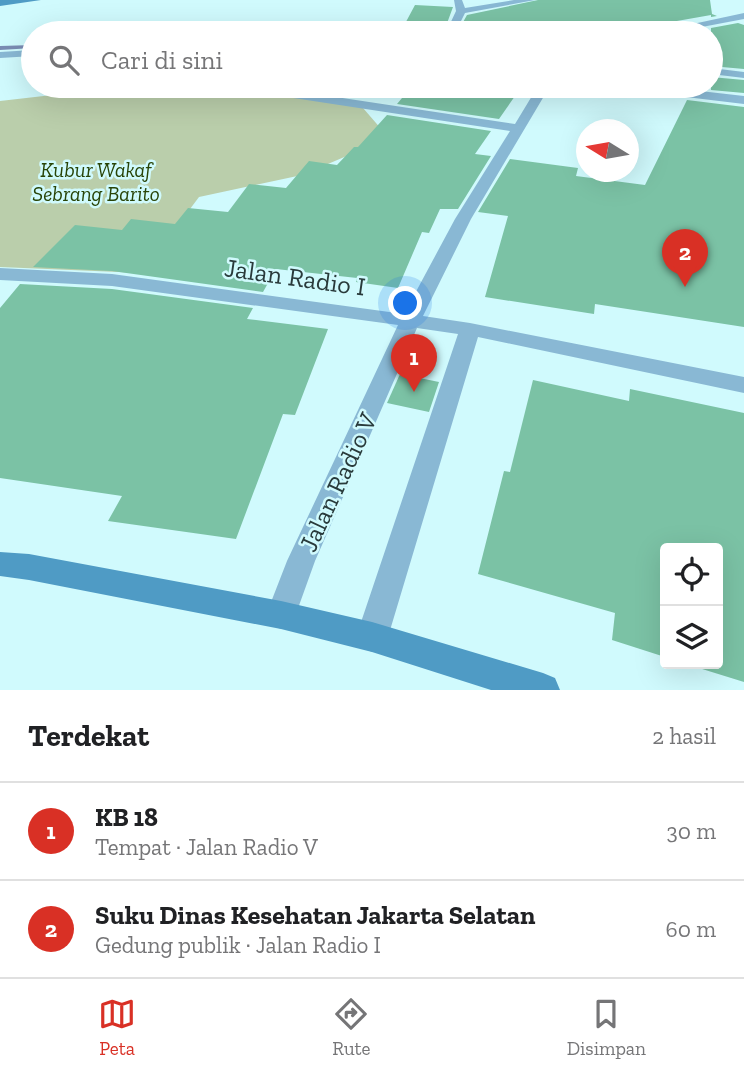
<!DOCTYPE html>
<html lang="id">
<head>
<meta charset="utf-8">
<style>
	:root { --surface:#fff; --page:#f2f2f2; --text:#202124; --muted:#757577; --line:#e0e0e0; --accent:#d93025 }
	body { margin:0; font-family:"Zilla Slab",serif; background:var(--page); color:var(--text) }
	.controls { position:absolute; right:21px; bottom:21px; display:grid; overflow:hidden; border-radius:7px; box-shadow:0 7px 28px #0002 }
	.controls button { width:63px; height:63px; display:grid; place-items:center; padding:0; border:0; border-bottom:2px solid var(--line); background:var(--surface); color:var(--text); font:35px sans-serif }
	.compass { position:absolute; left:576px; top:119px; width:63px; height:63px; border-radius:50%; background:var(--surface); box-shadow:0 7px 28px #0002; rotate:281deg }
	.you { position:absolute; left:406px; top:304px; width:24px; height:24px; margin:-18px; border:5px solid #fff; border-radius:50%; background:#1a73e8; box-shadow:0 0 0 10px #1a73e833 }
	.badge { display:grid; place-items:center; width:46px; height:46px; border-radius:50%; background:var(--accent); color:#fff; font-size:23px; font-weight:700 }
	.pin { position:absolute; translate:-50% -58px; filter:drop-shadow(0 2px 4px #0008) }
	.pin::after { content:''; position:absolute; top:37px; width:24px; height:21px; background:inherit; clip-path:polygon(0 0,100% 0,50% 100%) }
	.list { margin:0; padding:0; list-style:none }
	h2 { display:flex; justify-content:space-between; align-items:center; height:91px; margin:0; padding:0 28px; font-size:30px }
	h2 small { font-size:23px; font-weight:400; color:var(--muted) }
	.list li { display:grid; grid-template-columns:46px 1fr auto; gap:21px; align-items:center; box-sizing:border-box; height:98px; padding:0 28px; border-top:2px solid var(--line) }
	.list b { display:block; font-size:26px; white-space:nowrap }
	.list p { margin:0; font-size:23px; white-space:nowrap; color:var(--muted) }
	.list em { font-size:23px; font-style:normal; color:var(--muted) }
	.icon { flex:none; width:38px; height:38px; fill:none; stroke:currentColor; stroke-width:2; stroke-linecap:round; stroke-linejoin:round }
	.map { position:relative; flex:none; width:744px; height:690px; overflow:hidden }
	.search { position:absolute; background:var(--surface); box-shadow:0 7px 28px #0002; left:21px; right:21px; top:21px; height:77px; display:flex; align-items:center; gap:18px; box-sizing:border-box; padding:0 24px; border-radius:38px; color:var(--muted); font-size:26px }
	.sheet { height:287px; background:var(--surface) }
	nav { display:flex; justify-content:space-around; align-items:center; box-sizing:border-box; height:98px; border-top:2px solid var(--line); background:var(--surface); font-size:19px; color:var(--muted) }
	nav a { display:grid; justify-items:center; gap:4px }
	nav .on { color:var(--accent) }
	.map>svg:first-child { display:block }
	.green { fill:#baceab }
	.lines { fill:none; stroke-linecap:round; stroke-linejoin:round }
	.stream { fill:#7a8cb3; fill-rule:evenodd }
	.building { fill:#7bc2a5 }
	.street { fill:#89b8d4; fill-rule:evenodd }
	.secondary { fill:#4f9bc5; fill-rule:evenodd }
	.labels { text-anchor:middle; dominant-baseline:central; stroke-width:5; stroke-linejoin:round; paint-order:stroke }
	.far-park-label { font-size:21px; font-style:italic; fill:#284407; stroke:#d0fafd }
	.street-label { font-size:26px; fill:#293a3b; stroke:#d0fafd }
</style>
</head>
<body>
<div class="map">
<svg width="744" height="690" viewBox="0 0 744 690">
	<rect width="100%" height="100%" fill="#d0fafd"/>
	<path class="green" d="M131 86H279L318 91 363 108 389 138 302 175 199 197 142 273 0 267V101Z"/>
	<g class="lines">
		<path class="stream" d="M33 45V48L0 50V46Z"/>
	</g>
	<g class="building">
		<path d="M538 0H710L712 14 717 16 711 17V15L637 28V33H470L462 24 467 15Z"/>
		<path d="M415 5 453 7 446 26 453 33H400Z"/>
		<path d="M738 23 744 25V69L711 66V28Z"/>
		<path d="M366 24 393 25 392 33H359Z"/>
		<path d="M711 77 744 80V93L711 90Z"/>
		<path d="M324 86H522L499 119 397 104 402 98Z"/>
		<path d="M687 100 744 107V327L595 304 594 314 485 297 508 216 478 212 510 159 578 168 576 176 645 185Z"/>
		<path d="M387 115 491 131 475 154 491 156 458 209H440L429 233 422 232 398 288 356 282 357 278 276 269 263 292 112 271 33 267 75 225 122 230 131 219 175 224 188 208 228 212 249 184 286 188 309 161 337 165 354 147H358Z"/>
		<path d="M20 284 112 289 253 308 247 319 328 329 295 415 283 414 236 539 108 521 122 496 0 478V308Z"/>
		<path d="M400 374 439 382 429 412 387 403Z"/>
		<path d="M533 380 629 401 630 389 744 413V682L686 664H718V548H665V657L612 640 615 613 478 574 504 471 510 472Z"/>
	</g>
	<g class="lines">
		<g class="street">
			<path d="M454 0H462L465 8 514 0H535L465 13 459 25 467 33H456L449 26 456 11Z"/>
			<path d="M744 13V19L670 33H651Z"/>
			<path d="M33 50V56L0 58V52Z"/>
			<path d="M711 68 744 72V78L711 74Z"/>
			<path d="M235 86H263L515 124 538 86H550L471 219 423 316 470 323 744 377V393L478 337 388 637 383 647 372 652 361 647 356 637 458 334 417 328 315 561 292 625 281 629 270 625 266 615 287 561 398 325 112 286 0 280V268L112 274 404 314 455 219 510 131 241 90Z"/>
			<path d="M622 86H656L744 96V104L628 90Z"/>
		</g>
		<g class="secondary">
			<path d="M0 0H41L0 6Z"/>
			<path d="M0 552 29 554 281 601 372 622 543 673 555 678 560 690H491L372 652 281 629 29 580 0 576Z"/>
		</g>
	</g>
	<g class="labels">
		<g class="far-park-label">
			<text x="96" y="169">Kubur Wakaf<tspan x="96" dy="24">Sebrang Barito</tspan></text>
		</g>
		<g class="street-label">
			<text transform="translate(295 277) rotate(8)">Jalan Radio I</text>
			<text transform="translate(338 482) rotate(-65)">Jalan Radio V</text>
		</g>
	</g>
</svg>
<div class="controls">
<button><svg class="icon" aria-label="locate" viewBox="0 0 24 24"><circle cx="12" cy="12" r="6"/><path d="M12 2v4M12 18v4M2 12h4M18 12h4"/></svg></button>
<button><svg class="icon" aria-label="layers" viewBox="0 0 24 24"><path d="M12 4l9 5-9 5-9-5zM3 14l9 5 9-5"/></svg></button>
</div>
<svg class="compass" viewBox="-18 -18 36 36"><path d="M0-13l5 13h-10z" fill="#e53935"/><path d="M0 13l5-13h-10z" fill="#757577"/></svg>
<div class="you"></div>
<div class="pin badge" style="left:414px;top:392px">1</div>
<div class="pin badge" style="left:685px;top:287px">2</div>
<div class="search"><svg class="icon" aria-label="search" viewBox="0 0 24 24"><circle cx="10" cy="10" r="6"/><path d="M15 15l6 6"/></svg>Cari di sini</div>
</div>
<section class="sheet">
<h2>Terdekat<small>2 hasil</small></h2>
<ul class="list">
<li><span class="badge">1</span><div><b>KB 18</b><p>Tempat · Jalan Radio V</p></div><em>30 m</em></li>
<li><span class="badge">2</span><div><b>Suku Dinas Kesehatan Jakarta Selatan</b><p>Gedung publik · Jalan Radio I</p></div><em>60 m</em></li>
</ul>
</section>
<nav>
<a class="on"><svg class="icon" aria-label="map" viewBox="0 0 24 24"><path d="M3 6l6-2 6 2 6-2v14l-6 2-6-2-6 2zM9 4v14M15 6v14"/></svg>Peta</a>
<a><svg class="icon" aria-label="directions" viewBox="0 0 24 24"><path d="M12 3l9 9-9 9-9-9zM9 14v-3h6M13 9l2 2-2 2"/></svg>Rute</a>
<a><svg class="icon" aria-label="saved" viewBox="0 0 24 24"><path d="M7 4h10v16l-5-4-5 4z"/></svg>Disimpan</a>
</nav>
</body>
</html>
